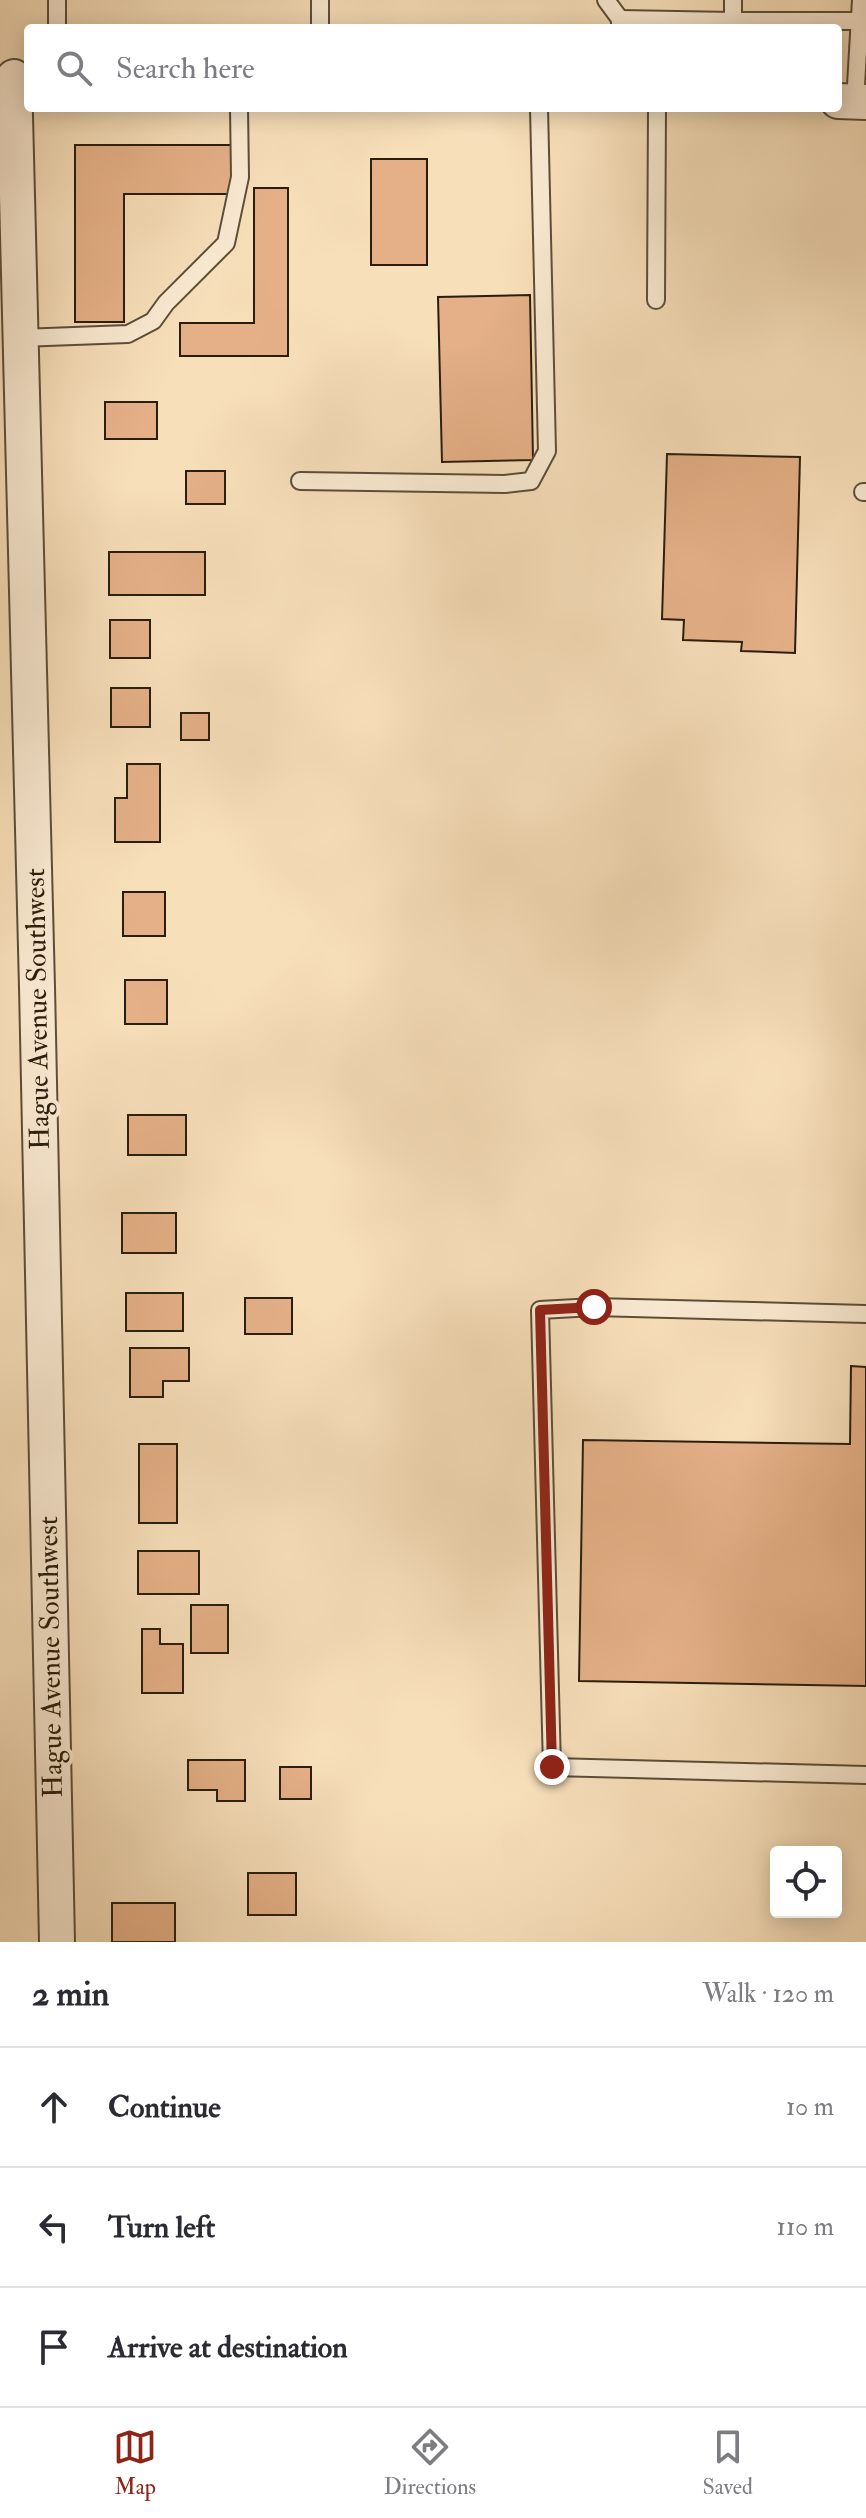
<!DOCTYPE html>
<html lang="en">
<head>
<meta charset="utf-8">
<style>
	:root { --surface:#fff; --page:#f7f7f7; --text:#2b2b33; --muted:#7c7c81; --line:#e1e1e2; --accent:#8f2418 }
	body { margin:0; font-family:"IM FELL Double Pica",serif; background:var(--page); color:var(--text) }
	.controls { position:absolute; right:24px; bottom:24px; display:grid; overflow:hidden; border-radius:8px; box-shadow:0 4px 20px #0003 }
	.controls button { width:72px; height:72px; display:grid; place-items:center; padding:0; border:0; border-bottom:2px solid var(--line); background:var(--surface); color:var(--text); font:40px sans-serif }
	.stop { position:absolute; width:24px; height:24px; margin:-18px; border:6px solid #8f2418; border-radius:50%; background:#fff }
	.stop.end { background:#8f2418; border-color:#fff; box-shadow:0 2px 8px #0008 }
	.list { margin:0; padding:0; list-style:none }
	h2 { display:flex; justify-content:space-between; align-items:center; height:104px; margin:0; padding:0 32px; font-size:34px }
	h2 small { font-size:26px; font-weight:400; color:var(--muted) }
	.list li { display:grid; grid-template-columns:52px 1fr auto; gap:24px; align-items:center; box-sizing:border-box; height:120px; padding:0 32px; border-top:2px solid var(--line) }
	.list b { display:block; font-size:30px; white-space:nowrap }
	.list em { font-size:26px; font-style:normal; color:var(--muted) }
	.icon { flex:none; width:44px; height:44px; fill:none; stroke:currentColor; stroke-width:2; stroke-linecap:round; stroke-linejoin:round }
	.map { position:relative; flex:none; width:866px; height:1942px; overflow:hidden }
	.search { position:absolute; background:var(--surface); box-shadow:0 4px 20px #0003; left:24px; right:24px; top:24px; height:88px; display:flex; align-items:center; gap:20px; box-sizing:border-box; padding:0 28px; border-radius:8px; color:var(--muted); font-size:30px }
	.sheet { height:464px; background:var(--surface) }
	nav { display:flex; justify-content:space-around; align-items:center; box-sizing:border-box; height:112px; border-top:2px solid var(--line); background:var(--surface); font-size:22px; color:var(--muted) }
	nav a { display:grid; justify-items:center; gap:4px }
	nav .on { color:var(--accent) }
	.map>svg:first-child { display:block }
	.building { fill:#e5b087; stroke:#291e0d; stroke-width:2 }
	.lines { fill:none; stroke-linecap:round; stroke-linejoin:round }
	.service-casing { stroke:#5c4e38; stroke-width:20 }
	.minor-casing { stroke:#5c4e38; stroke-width:38 }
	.service { stroke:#faead2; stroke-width:16 }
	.minor { stroke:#faead2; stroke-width:34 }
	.route { stroke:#8f2418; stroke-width:10 }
	.labels { text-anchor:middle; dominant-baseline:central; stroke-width:8; stroke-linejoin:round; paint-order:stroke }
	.street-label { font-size:28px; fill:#291e0d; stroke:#faead2 }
</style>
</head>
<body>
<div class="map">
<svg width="866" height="1942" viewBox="0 0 866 1942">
	<rect width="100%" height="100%" fill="#f7dfba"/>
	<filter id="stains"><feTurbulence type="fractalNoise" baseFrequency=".0025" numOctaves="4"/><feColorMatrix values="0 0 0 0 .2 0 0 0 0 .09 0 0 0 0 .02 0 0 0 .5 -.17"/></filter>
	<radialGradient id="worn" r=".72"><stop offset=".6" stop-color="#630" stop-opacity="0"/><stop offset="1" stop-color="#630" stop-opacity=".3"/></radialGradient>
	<g class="building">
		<path d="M75 145H232V194H124V322H75Z"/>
		<rect x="371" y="159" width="56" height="106"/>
		<path d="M254 188H288V356H180V323H254Z"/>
		<path d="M530 295 533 460 442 462 438 297Z"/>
		<rect x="105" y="402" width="52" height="37"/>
		<path d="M667 454 800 457 795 653 741 651 742 642 683 640 684 620 662 619Z"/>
		<rect x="186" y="471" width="39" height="33"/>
		<rect x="109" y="552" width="96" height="43"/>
		<rect x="110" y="620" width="40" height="38"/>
		<rect x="111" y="688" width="39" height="39"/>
		<rect x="181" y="713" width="28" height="27"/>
		<path d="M127 764H160V842H115V798H127Z"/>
		<rect x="123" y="892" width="42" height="44"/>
		<rect x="125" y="980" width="42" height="44"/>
		<rect x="128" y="1115" width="58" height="40"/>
		<rect x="122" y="1213" width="54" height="40"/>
		<rect x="126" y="1293" width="57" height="38"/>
		<rect x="245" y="1298" width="47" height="36"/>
		<path d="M130 1348H189V1381H163V1397H130Z"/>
		<path d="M851 1366 866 1367V1686L579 1681 583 1440 850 1444Z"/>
		<rect x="139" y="1444" width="38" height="79"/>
		<rect x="138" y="1551" width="61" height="43"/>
		<rect x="191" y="1605" width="37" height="48"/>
		<path d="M142 1629H160V1644H183V1693H142Z"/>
		<path d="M188 1760H245V1801H217V1790H188Z"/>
		<rect x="280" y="1767" width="31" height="32"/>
		<rect x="248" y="1873" width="48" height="42"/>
		<rect x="112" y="1903" width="63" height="39"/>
	</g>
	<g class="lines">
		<g class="service-casing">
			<g id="service">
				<path d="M57 0V28"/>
				<path d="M320 0V28"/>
				<path d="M606 0 620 19V28"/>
				<path d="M620 19 733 21V0"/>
				<path d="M733 21H866"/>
				<path d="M855 102 861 0"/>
				<path d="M656 300 657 108"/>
				<path d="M20 338 128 334 153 321 166 303 226 243 240 177 239 108"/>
				<path d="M300 481 505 484 531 481 547 451 539 108"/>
				<path d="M863 492H866"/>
				<path d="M866 1314 594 1307 540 1310 552 1767 866 1775"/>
			</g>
		</g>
		<g class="minor-casing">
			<g id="minor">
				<path d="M14 77 37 987 57 1942"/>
				<path d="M838 101 866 102"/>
			</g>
		</g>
		<use href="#service" class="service"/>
		<use href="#minor" class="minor"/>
	</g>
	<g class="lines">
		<path class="route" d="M552 1767 540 1310 594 1307"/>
	</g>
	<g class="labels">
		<g class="street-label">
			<text transform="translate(38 1009) rotate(-91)">Hague Avenue Southwest</text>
			<text transform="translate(51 1657) rotate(-91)">Hague Avenue Southwest</text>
		</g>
	</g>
	<rect width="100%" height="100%" filter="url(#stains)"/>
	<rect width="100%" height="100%" fill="url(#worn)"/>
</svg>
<div class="controls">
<button><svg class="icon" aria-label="locate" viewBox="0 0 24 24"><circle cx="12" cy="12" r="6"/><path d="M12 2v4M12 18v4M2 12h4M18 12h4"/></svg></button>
</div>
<div class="stop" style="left:594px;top:1307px"></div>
<div class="stop end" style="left:552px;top:1767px"></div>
<div class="search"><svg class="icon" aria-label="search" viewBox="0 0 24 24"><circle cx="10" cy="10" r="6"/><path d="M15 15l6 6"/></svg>Search here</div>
</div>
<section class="sheet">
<h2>2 min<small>Walk · 120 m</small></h2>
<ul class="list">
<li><svg class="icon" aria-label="ahead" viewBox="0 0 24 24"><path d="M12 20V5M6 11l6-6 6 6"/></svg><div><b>Continue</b></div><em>10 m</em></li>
<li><svg class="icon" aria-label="left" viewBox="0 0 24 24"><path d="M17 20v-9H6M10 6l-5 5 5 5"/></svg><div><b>Turn left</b></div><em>110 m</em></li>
<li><svg class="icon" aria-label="arrive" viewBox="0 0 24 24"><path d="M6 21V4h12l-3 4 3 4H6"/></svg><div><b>Arrive at destination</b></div></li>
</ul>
</section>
<nav>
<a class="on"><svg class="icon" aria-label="map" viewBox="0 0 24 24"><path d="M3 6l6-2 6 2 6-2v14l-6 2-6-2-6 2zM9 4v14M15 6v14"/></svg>Map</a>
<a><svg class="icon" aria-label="directions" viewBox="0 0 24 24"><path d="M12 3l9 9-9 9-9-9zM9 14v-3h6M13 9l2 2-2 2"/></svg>Directions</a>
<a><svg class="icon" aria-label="saved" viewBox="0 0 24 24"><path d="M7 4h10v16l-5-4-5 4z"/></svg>Saved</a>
</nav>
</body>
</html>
